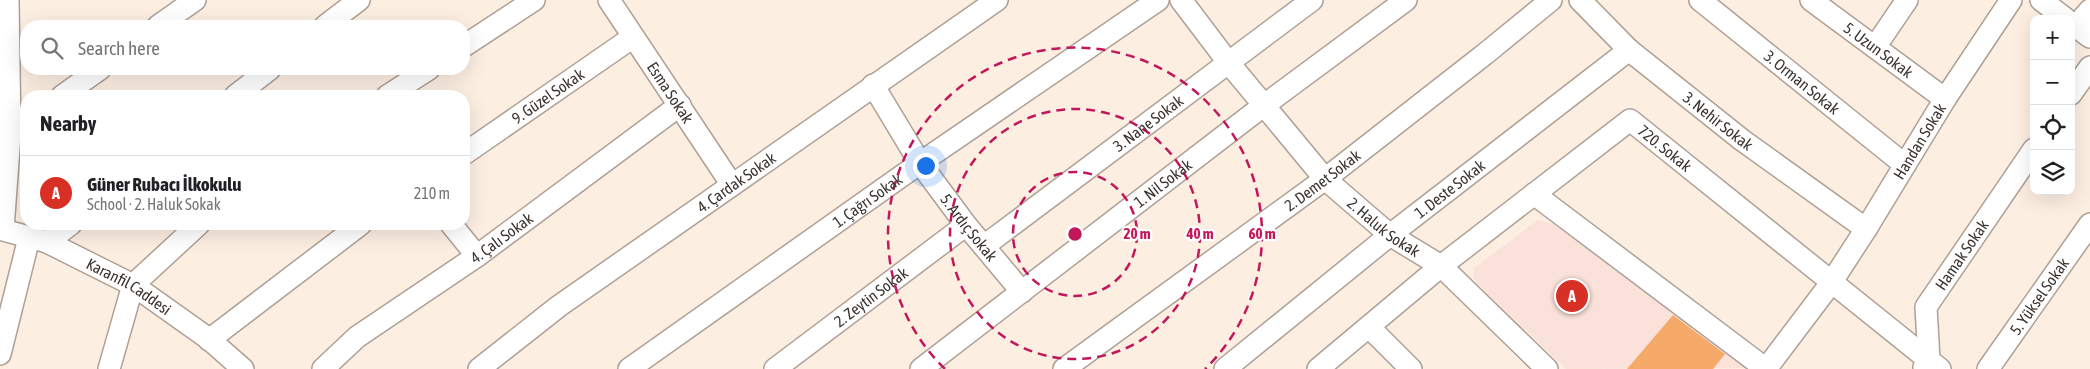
<!DOCTYPE html>
<html lang="en">
<head>
<meta charset="utf-8">
<style>
	:root { --surface:#fff; --page:#f6f6f6; --text:#202124; --muted:#757577; --line:#e0e0e0; --accent:#d93025 }
	body { margin:0; font-family:"Asap Condensed",sans-serif; background:var(--page); color:var(--text) }
	.controls { position:absolute; right:15px; top:15px; display:grid; overflow:hidden; border-radius:10px; box-shadow:0 5px 20px #0002 }
	.controls button { width:45px; height:45px; display:grid; place-items:center; padding:0; border:0; border-bottom:1px solid var(--line); background:var(--surface); color:var(--text); font:25px sans-serif }
	.you { position:absolute; left:925px; top:165px; width:18px; height:18px; margin:-12px; border:4px solid #fff; border-radius:50%; background:#1a73e8; box-shadow:0 0 0 8px #1a73e833 }
	.badge { display:grid; place-items:center; width:32px; height:32px; border-radius:50%; background:var(--accent); color:#fff; font-size:16px; font-weight:700 }
	.pin { position:absolute; translate:-50% -50%; border:2px solid #fff; box-shadow:0 1px 5px #0006 }
	.list { margin:0; padding:0; list-style:none }
	h2 { display:flex; justify-content:space-between; align-items:center; height:65px; margin:0; padding:0 20px; font-size:21px }
	h2 small { font-size:16px; font-weight:400; color:var(--muted) }
	.list li { display:grid; grid-template-columns:32px 1fr auto; gap:15px; align-items:center; box-sizing:border-box; height:75px; padding:0 20px; border-top:1px solid var(--line) }
	.list b { display:block; font-size:19px; white-space:nowrap }
	.list p { margin:0; font-size:16px; white-space:nowrap; color:var(--muted) }
	.list em { font-size:16px; font-style:normal; color:var(--muted) }
	.icon { flex:none; width:28px; height:28px; fill:none; stroke:currentColor; stroke-width:2; stroke-linecap:round; stroke-linejoin:round }
	.map { position:relative; flex:none; width:2090px; height:369px; overflow:hidden }
	.search { position:absolute; background:var(--surface); box-shadow:0 5px 20px #0002; left:20px; top:20px; width:450px; height:55px; display:flex; align-items:center; gap:12px; box-sizing:border-box; padding:0 18px; border-radius:20px; color:var(--muted); font-size:19px }
	.panel { position:absolute; background:var(--surface); box-shadow:0 5px 20px #0002; left:20px; top:90px; width:450px; height:140px; border-radius:20px }
	.map>svg:first-child { display:block }
	.education { fill:#fae1d9 }
	.building { fill:#f5aa6a }
	.lines { fill:none; stroke-linecap:round; stroke-linejoin:round }
	.minor-casing { stroke:#aea095; stroke-width:24 }
	.minor { stroke:#fff; stroke-width:21 }
	.ring { fill:none; stroke:#c2185b; stroke-width:2.5; stroke-dasharray:9 6 }
	.labels { text-anchor:middle; dominant-baseline:central; stroke-width:4.5; stroke-linejoin:round; paint-order:stroke }
	.street-label { font-size:16px; fill:#3a3430; stroke:#fefefe }
	.centre { fill:#c2185b; stroke:#fefefe; stroke-width:2.5 }
	.ring-label { font-size:15px; text-anchor:middle; font-weight:bold; fill:#c2185b; stroke:#fefefe; stroke-width:4.5; stroke-linejoin:round; paint-order:stroke }
</style>
</head>
<body>
<div class="map">
<svg width="2090" height="369" viewBox="0 0 2090 369">
	<rect width="100%" height="100%" fill="#fdeee2"/>
	<path class="education" d="M1538 220 1553 224 1751 368 1566 369 1474 280 1473 269Z"/>
	<path class="building" d="M1673 315 1725 354 1713 369H1627Z"/>
	<g class="lines">
		<g class="minor-casing">
			<g id="minor">
				<path id="s1" d="M609 0 732 185"/>
				<path id="s2" d="M1181 0 1228 62 1325 179 1390 235 1441 266 1547 369"/>
				<path id="s3" d="M1580 0 1629 50 1742 140 1866 229"/>
				<path id="s4" d="M1700 0 1905 165"/>
				<path id="s5" d="M1811 0 1945 99"/>
				<path d="M2041 0 2066 19"/>
				<path d="M2071 23 2090 37"/>
				<path d="M158 26 195 0"/>
				<path d="M325 26 359 0"/>
				<path d="M2076 26 2090 10"/>
				<path d="M464 46 534 0"/>
				<path d="M1875 47 1907 0"/>
				<path id="s6" d="M873 85 920 163 966 225 1022 292"/>
				<path d="M2071 94 2090 67"/>
				<path d="M62 96 100 69"/>
				<path d="M235 96 270 69"/>
				<path d="M387 96 429 69"/>
				<path id="s7" d="M464 154 633 37"/>
				<path d="M1534 194 1766 369"/>
				<path d="M451 224 477 256"/>
				<path id="s8" d="M0 229 47 242 133 285 209 339 243 369"/>
				<path d="M3 229 10 134 8 0"/>
				<path d="M47 242 71 224"/>
				<path id="s9" d="M984 246 1312 0"/>
				<path d="M1369 327 1411 369"/>
				<path d="M209 340 361 224"/>
				<path d="M0 354 29 238"/>
				<path id="s10" d="M1924 367 1929 360 1926 307 2034 149"/>
				<path d="M109 369 133 285 199 224"/>
				<path id="s11" d="M323 369 357 337 477 256 680 105"/>
				<path id="s12" d="M479 369 559 306 997 0"/>
				<path id="s13" d="M629 369 920 163 1158 0"/>
				<path id="s14" d="M775 369 966 225"/>
				<path id="s15" d="M921 369 1263 106 1406 0"/>
				<path id="s16" d="M1064 369 1325 179 1485 54 1551 0"/>
				<path id="s17" d="M1225 369 1390 235 1629 50"/>
				<path id="s18" d="M1318 369 1441 266 1630 120 1940 369"/>
				<path id="s19" d="M1766 369 1831 283 1866 229 1945 99 2011 0"/>
				<path id="s20" d="M1988 369 2090 224"/>
			</g>
		</g>
		<use href="#minor" class="minor"/>
	</g>
	<g class="ring">
		<circle cx="1075" cy="234" r="62"/>
		<circle cx="1075" cy="234" r="125"/>
		<path d="M945 369A187 187 0 1 1 1205 369"/>
	</g>
	<g class="labels">
		<g class="street-label">
			<text stroke="none"><textPath href="#s5" startOffset="84">5. Uzun Sokak</textPath></text>
			<text stroke="none"><textPath href="#s4" startOffset="131">3. Orman Sokak</textPath></text>
			<text stroke="none"><textPath href="#s1" startOffset="111">Esma Sokak</textPath></text>
			<text stroke="none"><textPath href="#s7" startOffset="102">9. Güzel Sokak</textPath></text>
			<text stroke="none"><textPath href="#s3" startOffset="184">3. Nehir Sokak</textPath></text>
			<text stroke="none"><textPath href="#s9" startOffset="205">3. Nane Sokak</textPath></text>
			<text stroke="none"><textPath href="#s19" startOffset="275">Handan Sokak</textPath></text>
			<text stroke="none"><textPath href="#s18" startOffset="444">720. Sokak</textPath></text>
			<text stroke="none"><textPath href="#s16" startOffset="320">2. Demet Sokak</textPath></text>
			<text stroke="none"><textPath href="#s12" startOffset="318">4. Çardak Sokak</textPath></text>
			<text stroke="none"><textPath href="#s15" startOffset="305">1. Nil Sokak</textPath></text>
			<text stroke="none"><textPath href="#s17" startOffset="288">1. Deste Sokak</textPath></text>
			<text stroke="none"><textPath href="#s13" startOffset="292">1. Çağrı Sokak</textPath></text>
			<text stroke="none"><textPath href="#s2" startOffset="306">2. Haluk Sokak</textPath></text>
			<text stroke="none"><textPath href="#s6" startOffset="172">5. Ardıç Sokak</textPath></text>
			<text stroke="none"><textPath href="#s11" startOffset="222">4. Çalı Sokak</textPath></text>
			<text stroke="none"><textPath href="#s10" startOffset="125">Hamak Sokak</textPath></text>
			<text stroke="none"><textPath href="#s8" startOffset="142">Karanfil Caddesi</textPath></text>
			<text stroke="none"><textPath href="#s20" startOffset="89">5. Yüksel Sokak</textPath></text>
			<text stroke="none"><textPath href="#s14" startOffset="120">2. Zeytin Sokak</textPath></text>
		</g>
	</g>
	<circle cx="1075" cy="234" r="8" class="centre"/>
	<g class="ring-label">
		<text x="1137" y="239">20 m</text>
		<text x="1200" y="239">40 m</text>
		<text x="1262" y="239">60 m</text>
	</g>
</svg>
<div class="controls">
<button>+</button>
<button>−</button>
<button><svg class="icon" aria-label="locate" viewBox="0 0 24 24"><circle cx="12" cy="12" r="6"/><path d="M12 2v4M12 18v4M2 12h4M18 12h4"/></svg></button>
<button><svg class="icon" aria-label="layers" viewBox="0 0 24 24"><path d="M12 4l9 5-9 5-9-5zM3 14l9 5 9-5"/></svg></button>
</div>
<div class="you"></div>
<div class="pin badge" style="left:1572px;top:296px">A</div>
<div class="search"><svg class="icon" aria-label="search" viewBox="0 0 24 24"><circle cx="10" cy="10" r="6"/><path d="M15 15l6 6"/></svg>Search here</div>
<section class="panel">
<h2>Nearby<small></small></h2>
<ul class="list">
<li><span class="badge">A</span><div><b>Güner Rubacı İlkokulu</b><p>School · 2. Haluk Sokak</p></div><em>210 m</em></li>
</ul>
</section>
</div>
</body>
</html>
